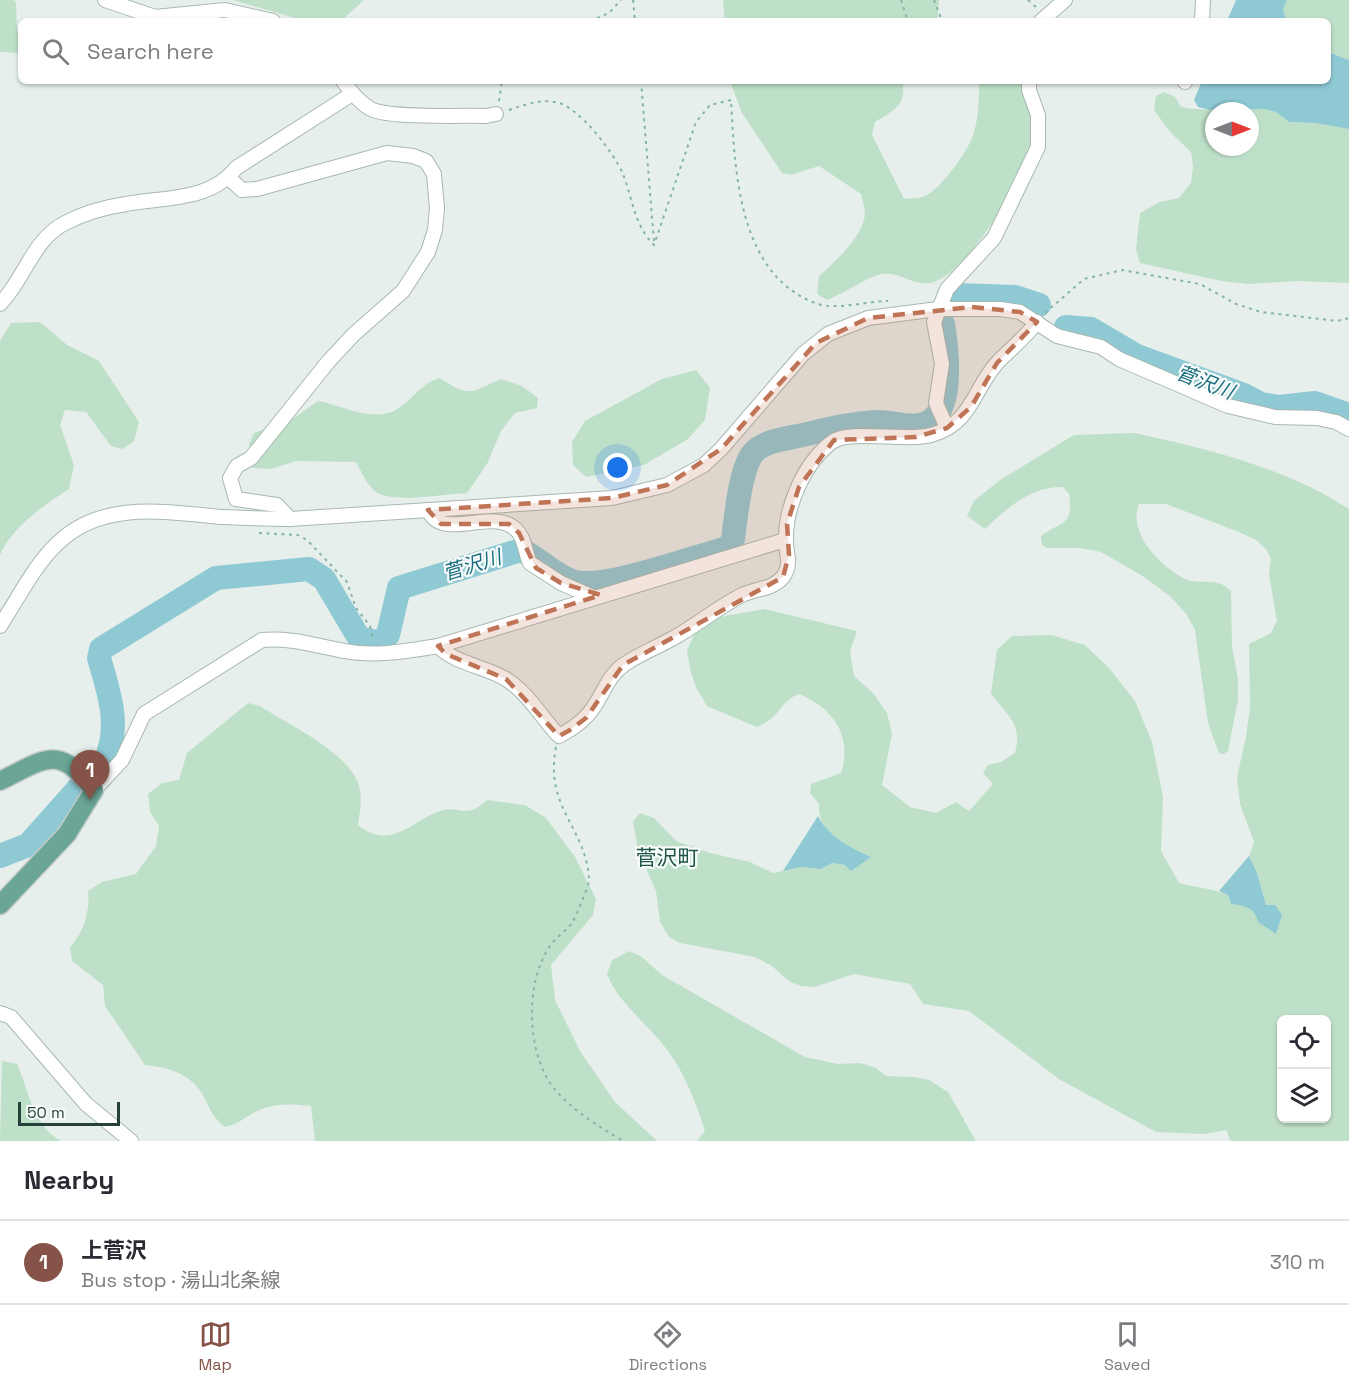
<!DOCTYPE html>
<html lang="en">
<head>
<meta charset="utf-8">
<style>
	:root { --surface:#fff; --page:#f2f2f3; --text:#2b2b33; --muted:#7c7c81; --line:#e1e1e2; --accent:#855347 }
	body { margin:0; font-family:"Space Grotesk","Noto Sans JP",sans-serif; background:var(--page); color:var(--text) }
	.controls { position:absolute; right:18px; bottom:18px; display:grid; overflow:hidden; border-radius:9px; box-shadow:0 2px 4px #0004 }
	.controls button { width:54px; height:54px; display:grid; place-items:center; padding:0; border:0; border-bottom:2px solid var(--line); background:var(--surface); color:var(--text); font:30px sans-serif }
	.compass { position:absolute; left:1205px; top:102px; width:54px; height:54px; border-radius:50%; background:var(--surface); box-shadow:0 2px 4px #0004; rotate:90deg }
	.scale { position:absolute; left:18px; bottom:15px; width:102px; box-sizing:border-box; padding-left:6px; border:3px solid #24423a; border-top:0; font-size:16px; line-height:21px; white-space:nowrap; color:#24423a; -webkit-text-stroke:4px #f7fbf9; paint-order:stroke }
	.you { position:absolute; left:618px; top:468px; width:21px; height:21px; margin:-15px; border:4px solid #fff; border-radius:50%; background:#1a73e8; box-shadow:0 0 0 9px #1a73e833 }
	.badge { display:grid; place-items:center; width:39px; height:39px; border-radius:50%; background:var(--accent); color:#fff; font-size:20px; font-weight:700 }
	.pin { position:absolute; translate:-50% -50px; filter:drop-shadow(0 2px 3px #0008) }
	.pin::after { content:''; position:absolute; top:32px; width:21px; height:18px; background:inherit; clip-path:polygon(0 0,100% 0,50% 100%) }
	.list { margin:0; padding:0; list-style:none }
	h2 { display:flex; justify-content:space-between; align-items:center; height:78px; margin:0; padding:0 24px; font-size:26px }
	h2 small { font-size:20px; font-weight:400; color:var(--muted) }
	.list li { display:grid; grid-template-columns:39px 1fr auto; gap:18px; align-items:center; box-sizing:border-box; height:84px; padding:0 24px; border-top:2px solid var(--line) }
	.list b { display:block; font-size:22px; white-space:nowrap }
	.list p { margin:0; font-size:20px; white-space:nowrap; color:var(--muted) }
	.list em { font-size:20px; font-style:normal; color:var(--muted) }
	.icon { flex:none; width:33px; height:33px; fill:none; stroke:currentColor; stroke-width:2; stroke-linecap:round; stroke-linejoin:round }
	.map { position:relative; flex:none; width:1349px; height:1141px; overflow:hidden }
	.search { position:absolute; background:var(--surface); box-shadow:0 2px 4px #0004; left:18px; right:18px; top:18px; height:66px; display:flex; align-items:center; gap:15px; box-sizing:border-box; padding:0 21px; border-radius:9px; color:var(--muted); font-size:22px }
	.sheet { height:162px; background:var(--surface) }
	nav { display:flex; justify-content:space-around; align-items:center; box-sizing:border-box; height:84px; border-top:2px solid var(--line); background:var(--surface); font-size:16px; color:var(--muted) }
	nav a { display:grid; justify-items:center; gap:3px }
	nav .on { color:var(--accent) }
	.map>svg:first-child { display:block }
	.green { fill:#bfe0c8; fill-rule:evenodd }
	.water { fill:#8ec9d4 }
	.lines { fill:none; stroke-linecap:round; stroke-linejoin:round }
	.river { stroke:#8ec9d4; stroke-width:24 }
	.minor-casing { stroke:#a8b8b2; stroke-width:16 }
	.major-casing { stroke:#c2cac8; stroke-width:21 }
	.path { stroke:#86b3a5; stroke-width:2; stroke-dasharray:3 4.5; stroke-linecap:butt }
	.minor { stroke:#fff; stroke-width:14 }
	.major { stroke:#6aa596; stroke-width:18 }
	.marked { fill:#c07456; fill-opacity:0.2; stroke:#c07456; stroke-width:4.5; stroke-dasharray:12 8; stroke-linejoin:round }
	.labels { text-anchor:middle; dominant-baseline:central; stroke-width:4.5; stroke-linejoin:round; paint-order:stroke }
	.water-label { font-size:20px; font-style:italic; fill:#1c6f80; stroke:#f7fbf9 }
	.quarter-label { font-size:21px; fill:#1f5548; stroke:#f7fbf9 }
</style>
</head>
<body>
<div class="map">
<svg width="1349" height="1141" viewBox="0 0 1349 1141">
	<rect width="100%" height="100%" fill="#e6efeb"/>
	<g class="green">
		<path d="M0 0H14L16 3 17 32 21 34V53L0 52Z"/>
		<path d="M232 0H364L341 21H306Z"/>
		<path d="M723 0H939L937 21H725Z"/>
		<path d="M1287 0H1349V60L1328 52V21H1286L1283 9Z"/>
		<path d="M730 81H902C908 105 893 111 875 122L872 135 904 199C911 198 921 199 927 195 942 187 970 149 974 132 979 116 979 98 979 81H1030C1033 104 1038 127 1031 150 1020 183 966 276 930 283 914 286 898 271 881 274 868 277 842 294 827 300L817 294 819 276C834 263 864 235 865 214 865 208 862 200 861 194L819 166 791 175 782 173 742 113Z"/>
		<path d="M1164 92 1175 97 1181 107C1192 110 1202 108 1214 111V147H1250V111H1231L1264 109 1276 112 1289 122 1315 123 1349 129V283L1296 281 1248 284 1221 281 1140 263 1136 249 1140 213 1160 202 1179 198 1191 183 1193 166 1191 152 1170 132 1154 110 1156 96Z"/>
		<path d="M40 322 67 345 99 361 139 422 134 441 123 449 111 446 86 412 65 410 60 425 74 465 69 489C44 505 11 528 0 555V341L11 323Z"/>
		<path d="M696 370 710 388 705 420 688 439 644 465 586 477 573 465 572 442 585 421 662 379Z"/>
		<path d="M439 378C471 398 469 393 501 379L522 386 538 398 537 408 515 413 501 431 487 464 467 493C446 494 396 503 378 493 367 487 362 472 356 462L296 461 271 469 252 468 249 444 254 433 294 418 318 401C344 406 375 424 399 408 414 398 421 384 439 378Z"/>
		<path d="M1134 433C1208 449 1284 467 1349 509V1141H1231L1226 1130 1204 1134 1156 1132 1059 1079 969 1011 923 1004 910 984 854 974 814 987 801 986 790 982 772 966 755 957 680 943 669 937 660 922 656 891 638 850 633 821 640 813 654 818 676 841 710 853 750 862 773 873 800 867 821 869 832 863 845 865 870 857C848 847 816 832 819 804L810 793 811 784 841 773C853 736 833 708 799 694 778 702 782 717 757 727L707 706 696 687 690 669 687 650 694 635 719 617 764 609 857 631 850 651 854 676 873 693 887 713 892 734 882 785 910 807 936 813 956 802 969 811 993 784 983 773 988 765 1001 762 1015 753C1023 722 1007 717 991 693L997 650 1012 636 1051 635 1085 645 1109 668 1135 701 1152 742 1163 797 1161 851 1179 883C1194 887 1215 889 1228 895L1231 904 1247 906 1256 913 1266 905 1257 873 1249 856 1254 842 1240 804 1237 777 1246 737 1250 707 1249 644 1271 633 1277 621 1269 575 1271 559 1267 550 1256 540 1239 532 1166 504H1139C1127 532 1160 566 1183 578 1201 587 1215 575 1231 591L1232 647 1238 679V700L1228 751 1224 754 1219 753 1208 723 1195 630 1187 615 1170 596 1141 575 1101 552 1080 548H1047L1042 545 1041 536C1062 520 1074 527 1069 494L1063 487C1031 486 1007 508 985 529L967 516 974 501 1000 480 1074 435ZM1282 1020H1326V1118H1282Z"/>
		<path d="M248 703 260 706C289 725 346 751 358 783 363 796 360 811 358 825 392 852 411 820 443 810 452 807 463 813 471 810 477 809 483 803 487 800L525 805 546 818 575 857 596 899 593 915 551 965 555 1000 580 1051 615 1102 657 1141H315L311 1106C293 1104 276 1103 259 1110 246 1116 239 1124 225 1127 209 1115 209 1102 198 1088 184 1071 165 1067 145 1065L105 1006 103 985 72 961 70 948C84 930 90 914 88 891L102 882 136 874 156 846 159 826 150 812 148 794 162 783 179 780 187 753Z"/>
		<path d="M629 951 642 957 662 975 805 1057 838 1064 860 1063 876 1068 886 1076 913 1077 929 1080 948 1092 976 1141H697L705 1131C696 1103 685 1074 668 1051 649 1025 618 1003 607 974L612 960Z"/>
		<path d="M2 1061 17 1064C29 1091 33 1126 61 1141H0Z"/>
	</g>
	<g class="water">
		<path d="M1236 0H1287L1283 9 1286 21H1227Z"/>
		<path d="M1328 52 1349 60V129L1315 123 1289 122 1276 112 1264 109 1214 111 1198 107 1194 100 1202 81H1328Z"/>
		<path d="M818 816C828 836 850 848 871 857L851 871 845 865 832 863 821 869 800 867 783 871Z"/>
		<path d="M1249 856 1257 873 1266 905H1275L1282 915 1276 934 1258 922C1255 907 1245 906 1231 904L1228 895 1219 891Z"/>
	</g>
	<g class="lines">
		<g class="river">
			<path d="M956 295 1015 297 1039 305"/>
			<path d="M1066 327 1091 329 1137 356 1244 395 1261 404 1279 407 1315 403 1349 415"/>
			<path d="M107 757C120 723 109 693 99 658L101 649 216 578 309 569 324 579 359 638 379 643 388 635 399 588 521 550C539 558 552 574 572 581 601 591 690 558 724 549L730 546 733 539C736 518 740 465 755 451 766 441 784 439 798 436 825 430 851 423 879 422 894 422 909 429 924 424 956 414 947 349 943 324"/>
			<path d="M0 856 28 845 78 789"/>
		</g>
		<g class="minor-casing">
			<g id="minor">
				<path d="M105 0 155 17 225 10 273 21"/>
				<path d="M1041 21 1065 0"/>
				<path d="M1202 21 1203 0"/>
				<path d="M343 81C350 91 358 101 369 108 385 119 462 115 486 116L496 114"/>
				<path d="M1185 82V81"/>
				<path d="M229 178 242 190 257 189 387 153 413 156 426 161 434 174 437 208 435 230 428 252 403 291 353 335 328 362 251 458 237 466 230 478 236 499 277 505 290 519"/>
				<path d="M0 304C25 279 32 240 65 223 84 213 106 207 126 204 164 197 211 201 236 168L352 94"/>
				<path d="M947 428 936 403 942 364 934 322 947 289 994 238 1038 147V115L1029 90V81"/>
				<path d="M428 510C444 544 496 503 519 533 526 543 525 553 530 563L561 583 593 597"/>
				<path d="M0 626C18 599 34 565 58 543 102 500 166 512 221 517 244 518 266 519 290 519L612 498 667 485 704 465 721 449 803 354 828 334 868 318 938 309H1000L1020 312 1057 336 1101 347 1119 359 1228 406 1275 417 1317 418 1336 422 1349 429"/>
				<path d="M438 646C454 663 483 666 504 678 527 691 541 717 559 736 576 727 589 717 598 700 606 687 611 673 625 664 641 653 660 646 677 636 699 623 719 607 742 595 756 588 772 590 783 577 793 563 785 552 786 538 786 505 805 462 832 442 849 429 906 442 931 435 971 424 973 391 996 364 1010 349 1025 338 1037 322"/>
				<path d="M94 790 122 760 144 714 262 640C290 637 316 646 345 651 375 657 407 651 438 646L785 540"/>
				<path d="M0 1013 11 1017 86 1104 131 1141"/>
			</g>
		</g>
		<g class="major-casing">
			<path id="major" d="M0 781C45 759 59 743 94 790L67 834 0 905"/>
		</g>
		<g class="path">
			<path d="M633 0 635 21"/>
			<path d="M901 0 908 21"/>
			<path d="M934 0 942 21"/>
			<path d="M1028 0 1036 7"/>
			<path d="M590 21 609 13 621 0"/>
			<path d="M641 81 654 242"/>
			<path d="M499 101 502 81"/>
			<path d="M509 110C524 105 539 99 555 102 578 105 614 153 623 174 633 200 634 225 654 245L696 122 710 105 731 100C735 169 737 273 815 303 836 311 865 301 888 301"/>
			<path d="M1045 313 1084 279 1122 270 1200 284 1236 304 1261 312 1337 321 1349 318"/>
			<path d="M259 533 298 535 307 540 347 582 356 608 370 626 373 639"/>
			<path d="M556 747C544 809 587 827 589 881 589 885 575 919 572 923 566 931 556 937 550 946 524 983 526 1058 557 1092 576 1113 600 1127 623 1141"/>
		</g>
		<use href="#minor" class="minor"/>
		<use href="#major" class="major"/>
	</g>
	<path class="marked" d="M972 307 1020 312 1037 322 997 363 971 407 947 428 916 437 834 440 799 487 787 524 789 555 783 577 623 665 586 718 570 730 559 736 506 679 446 654 438 646 601 595 561 583 536 568 519 533 509 524H441L428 510 612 498 667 485 721 449 816 343 868 318Z"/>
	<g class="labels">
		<g class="water-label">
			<text transform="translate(1205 382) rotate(21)">菅沢川</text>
			<text transform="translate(472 565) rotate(-17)">菅沢川</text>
		</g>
		<g class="quarter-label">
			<text x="667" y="857">菅沢町</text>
		</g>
	</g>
</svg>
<div class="controls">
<button><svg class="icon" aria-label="locate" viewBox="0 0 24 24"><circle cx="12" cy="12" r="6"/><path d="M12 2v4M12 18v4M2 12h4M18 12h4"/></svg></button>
<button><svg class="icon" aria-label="layers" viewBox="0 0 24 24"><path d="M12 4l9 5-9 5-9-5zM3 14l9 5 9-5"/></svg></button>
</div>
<svg class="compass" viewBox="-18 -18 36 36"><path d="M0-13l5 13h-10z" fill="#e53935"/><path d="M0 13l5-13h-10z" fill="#7c7c81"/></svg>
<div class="scale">50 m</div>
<div class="you"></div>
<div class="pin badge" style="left:90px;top:800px">1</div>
<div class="search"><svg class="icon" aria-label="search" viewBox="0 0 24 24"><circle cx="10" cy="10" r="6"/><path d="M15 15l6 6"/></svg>Search here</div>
</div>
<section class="sheet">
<h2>Nearby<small></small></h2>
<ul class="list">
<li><span class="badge">1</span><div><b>上菅沢</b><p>Bus stop · 湯山北条線</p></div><em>310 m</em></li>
</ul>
</section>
<nav>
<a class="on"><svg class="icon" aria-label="map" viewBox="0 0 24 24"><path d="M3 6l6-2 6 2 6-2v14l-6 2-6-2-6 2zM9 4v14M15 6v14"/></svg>Map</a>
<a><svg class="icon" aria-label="directions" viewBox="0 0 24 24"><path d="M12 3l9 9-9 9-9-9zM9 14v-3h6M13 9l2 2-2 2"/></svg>Directions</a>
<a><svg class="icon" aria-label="saved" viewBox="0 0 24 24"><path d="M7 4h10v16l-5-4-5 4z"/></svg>Saved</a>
</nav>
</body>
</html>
